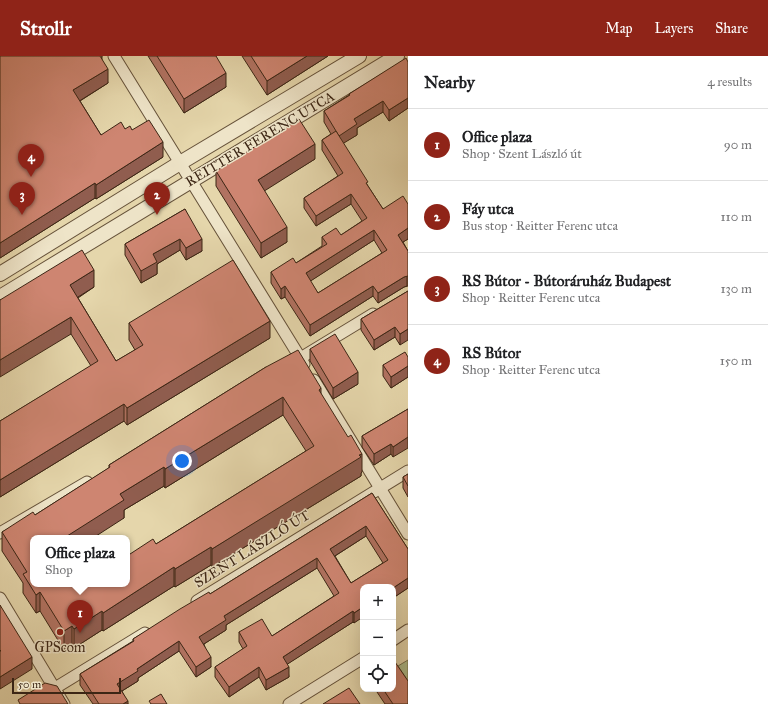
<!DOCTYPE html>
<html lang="en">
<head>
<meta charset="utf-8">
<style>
	:root { --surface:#fff; --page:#f6f6f6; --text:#202124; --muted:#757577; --line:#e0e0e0; --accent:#8f2418 }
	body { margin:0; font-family:"IM FELL Great Primer",serif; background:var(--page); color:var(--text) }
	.controls { position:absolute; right:12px; bottom:12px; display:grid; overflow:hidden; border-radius:8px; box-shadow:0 4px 16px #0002 }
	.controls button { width:36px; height:36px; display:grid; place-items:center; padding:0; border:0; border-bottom:1px solid var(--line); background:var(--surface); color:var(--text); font:20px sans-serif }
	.scale { position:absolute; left:12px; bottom:10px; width:109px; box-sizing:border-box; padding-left:4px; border:2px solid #3c2615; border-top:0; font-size:11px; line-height:14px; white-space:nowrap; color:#3c2615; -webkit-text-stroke:3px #eee4c8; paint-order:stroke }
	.you { position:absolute; left:182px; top:405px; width:14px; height:14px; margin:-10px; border:3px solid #fff; border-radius:50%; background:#1a73e8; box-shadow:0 0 0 6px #1a73e833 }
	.badge { display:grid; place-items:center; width:26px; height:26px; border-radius:50%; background:var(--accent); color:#fff; font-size:13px; font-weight:700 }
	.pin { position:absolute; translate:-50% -33px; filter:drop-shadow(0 1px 2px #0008) }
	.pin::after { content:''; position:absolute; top:21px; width:14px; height:12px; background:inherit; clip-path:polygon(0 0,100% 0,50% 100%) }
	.popup { position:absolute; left:30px; top:479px; width:100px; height:52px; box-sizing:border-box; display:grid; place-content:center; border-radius:8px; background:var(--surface); filter:drop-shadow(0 1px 3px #0005); font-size:13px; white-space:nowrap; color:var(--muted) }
	.popup b { font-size:15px; color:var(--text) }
	.popup::after { content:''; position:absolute; left:50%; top:100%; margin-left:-8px; border:8px solid transparent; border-top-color:var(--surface) }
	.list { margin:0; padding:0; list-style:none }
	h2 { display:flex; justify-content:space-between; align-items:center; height:52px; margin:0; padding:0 16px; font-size:17px }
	h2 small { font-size:13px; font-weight:400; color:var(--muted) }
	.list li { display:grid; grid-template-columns:26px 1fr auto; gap:12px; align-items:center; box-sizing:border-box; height:72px; padding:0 16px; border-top:1px solid var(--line) }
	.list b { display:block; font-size:15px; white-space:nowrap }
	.list p { margin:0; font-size:13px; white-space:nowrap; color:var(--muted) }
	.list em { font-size:13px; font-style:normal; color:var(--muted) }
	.icon { flex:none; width:22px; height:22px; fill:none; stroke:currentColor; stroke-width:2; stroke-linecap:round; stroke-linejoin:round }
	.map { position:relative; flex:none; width:408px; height:648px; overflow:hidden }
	header { display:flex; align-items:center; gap:24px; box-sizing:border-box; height:56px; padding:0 20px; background:var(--accent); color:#fff }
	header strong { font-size:19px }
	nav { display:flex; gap:22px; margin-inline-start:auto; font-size:14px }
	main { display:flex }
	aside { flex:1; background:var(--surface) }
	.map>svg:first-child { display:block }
	.forest { fill:url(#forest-firs); stroke:#767251 }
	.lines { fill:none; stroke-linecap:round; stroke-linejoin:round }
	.minor-casing { stroke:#66523a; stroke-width:13 }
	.tertiary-casing { stroke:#66523a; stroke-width:16 }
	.minor { stroke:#eee4c8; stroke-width:11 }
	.tertiary { stroke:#eee4c8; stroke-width:14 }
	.wall { fill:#b17261; stroke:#3c2615; fill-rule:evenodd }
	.shaded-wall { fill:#905d4f; stroke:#3c2615 }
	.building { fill:#ce8571; stroke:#3c2615; fill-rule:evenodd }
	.poi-dot { fill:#8f2418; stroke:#eee4c8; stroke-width:1.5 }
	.labels { text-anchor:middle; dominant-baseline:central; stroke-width:3; stroke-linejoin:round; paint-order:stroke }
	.street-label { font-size:14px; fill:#3c2615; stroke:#eee4c8 }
	.poi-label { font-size:14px; fill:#3c2615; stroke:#eee4c8 }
</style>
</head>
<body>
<header>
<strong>Strollr</strong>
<nav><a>Map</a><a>Layers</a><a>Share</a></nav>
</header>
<main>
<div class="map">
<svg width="408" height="648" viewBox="0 0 408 648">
	<defs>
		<pattern id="forest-firs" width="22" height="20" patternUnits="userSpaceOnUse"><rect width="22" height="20" fill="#afbf8d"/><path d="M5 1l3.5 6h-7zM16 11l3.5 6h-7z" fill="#909b72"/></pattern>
	</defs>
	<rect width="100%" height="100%" fill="#e5d6ab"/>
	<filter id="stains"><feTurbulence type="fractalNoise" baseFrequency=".005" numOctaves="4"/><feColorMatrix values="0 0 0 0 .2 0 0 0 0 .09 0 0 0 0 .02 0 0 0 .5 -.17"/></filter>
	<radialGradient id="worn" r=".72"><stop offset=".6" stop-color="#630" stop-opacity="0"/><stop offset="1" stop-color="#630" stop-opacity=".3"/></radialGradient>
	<path class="forest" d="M408 604V625L398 610Z"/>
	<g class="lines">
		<g class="minor-casing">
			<g id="minor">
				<path d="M114 0 304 308"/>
				<path d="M294 306 373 258"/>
				<path d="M314 324 408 478"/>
				<path d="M0 477 87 426"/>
				<path d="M0 542 64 648"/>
				<path d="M197 545 408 415"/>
				<path d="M393 584 408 574"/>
				<path d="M29 648 145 577"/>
				<path d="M289 648 363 602"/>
			</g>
		</g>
		<g class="tertiary-casing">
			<g id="tertiary">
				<path d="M0 218 180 107 359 0"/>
				<path d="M0 241 397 0"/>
			</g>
		</g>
		<use href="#minor" class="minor"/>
		<use href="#tertiary" class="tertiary"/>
	</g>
	<g class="wall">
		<path d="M102 0V4L108 27 80 45 101 79 125 73 132 74 163 101 96 143 95 142 0 202Z"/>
		<path d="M148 0H216L226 31 184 57Z"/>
		<path d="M242 0H328L267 39Z"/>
		<path d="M408 6V52L389 65 383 56 357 72V79L343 87 368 130 383 153 408 148V183L403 186 408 195V230L404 231 378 247 373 240 310 280 285 241 281 243 271 227V216L296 207 322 190V181L341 179 362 165 351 148 316 170 304 152V142L338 120 322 94V84L331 78 324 66V55L349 39V38ZM374 184 382 197 318 237 310 225Z"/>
		<path d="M315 103 264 134 287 186 261 202 216 130V115Z"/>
		<path d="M185 153 202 195 186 204 180 194 157 208V218L141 227 125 199V188Z"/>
		<path d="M94 231 78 242 116 305 135 294 129 284V267L270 282 127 369 124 365 0 441V365L91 310 71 278 0 244Z"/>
		<path d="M408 235 400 289 395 281 374 294 361 274V263Z"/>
		<path d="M310 293 358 328 333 343 310 305Z"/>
		<path d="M408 301V321L391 332 383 320V309Z"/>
		<path d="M266 311 321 338 362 416 361 417V420L212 511 211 509 175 531 174 530 103 575 102 574 74 592 72 589 64 594 40 555 36 557 23 537V527L2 495V476L35 459 109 412V409ZM283 359 306 395 156 488 83 528 33 482 124 462V454L164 430 165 432Z"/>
		<path d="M408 353 393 401 391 398 374 409 362 391V380Z"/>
		<path d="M408 418V441L403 432V421Z"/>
		<path d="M372 437 408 493V532L393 542V531L354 567 353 566 287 608 289 621 266 634 259 621 229 641 215 621V611L243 593 239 586V576L272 580 334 540 317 512 226 569V574L204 588 211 611 196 621 179 595 138 622V625L122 635 128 648H93L80 629V618L133 585V583L210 538ZM366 480 383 507 351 527 335 500Z"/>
		<path d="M375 633H393L408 648H385Z"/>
	</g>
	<g class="shaded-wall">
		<path d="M307 0H328L267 39V25Z"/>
		<path d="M108 13V27L73 49V34Z"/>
		<path d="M226 17V31L184 57V43Z"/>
		<path d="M408 42V52L389 65V54Z"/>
		<path d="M383 45V56L357 72V79L339 90V80L354 63Z"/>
		<path d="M163 86V101L96 143V129Z"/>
		<path d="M315 88V103L258 139V124Z"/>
		<path d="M95 127V142L0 202V187Z"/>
		<path d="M351 138V148L316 170V160Z"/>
		<path d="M287 171V186L261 202V187Z"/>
		<path d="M408 172V183L398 189V179Z"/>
		<path d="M374 174V184L306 228V217Z"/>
		<path d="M180 183V194L157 208V218L141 227V215L153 198Z"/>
		<path d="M202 183V195L186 204V192Z"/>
		<path d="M94 214V231L70 246V229Z"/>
		<path d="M407 220V230L404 231 378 247V237L404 221Z"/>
		<path d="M285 230V241L281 243V233Z"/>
		<path d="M373 230V240L310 280V269Z"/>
		<path d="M71 261V278L0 321V304Z"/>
		<path d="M270 265V282L127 369V352Z"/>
		<path d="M395 271V281L374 294V284Z"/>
		<path d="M408 273V284L400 289V278Z"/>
		<path d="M408 310V321L391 332V321Z"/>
		<path d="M358 316V328L333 343V332Z"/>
		<path d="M321 332V351L319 334Z"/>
		<path d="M283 341V359L165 432V413Z"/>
		<path d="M124 348V365L0 441V424Z"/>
		<path d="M408 381V392L393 401V391Z"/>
		<path d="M391 388V398L374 409V398Z"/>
		<path d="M362 398V416L361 417V420L212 511V493Z"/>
		<path d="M164 411V430L124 454V462L93 482H64L120 438Z"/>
		<path d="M366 470V480L330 503V493Z"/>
		<path d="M211 491V509L175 531V513Z"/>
		<path d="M317 502V512L226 569V574L199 591V581L224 560Z"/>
		<path d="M174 511V530L103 575V557Z"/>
		<path d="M408 522V532L393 542V532Z"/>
		<path d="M40 536V555L36 557V539Z"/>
		<path d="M363 551V561L354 567V557Z"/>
		<path d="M102 555V574L74 592V573Z"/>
		<path d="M353 555V566L283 611V601Z"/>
		<path d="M72 570V589L64 594V575Z"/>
		<path d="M179 585V595L138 622V625L117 638V628L137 613Z"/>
		<path d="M32 601V613L0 633V621Z"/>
		<path d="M211 601V611L196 621V611Z"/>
		<path d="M259 611V621L229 641V631Z"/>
		<path d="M289 611V621L266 634V624Z"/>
		<path d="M128 645V648H123Z"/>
	</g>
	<g class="building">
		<path d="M0 0H100L108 13 73 34 101 79 121 66 125 73 130 70 132 74 149 64 163 86 96 129 95 127 0 187Z"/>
		<path d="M157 0H216L226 17 184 43Z"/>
		<path d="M251 0H307L267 25Z"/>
		<path d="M406 2 408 6V42L389 54 383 45 354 63 357 68 339 80 324 55 350 39 349 38Z"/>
		<path d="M299 63 315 88 258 124 287 171 261 187 216 115Z"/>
		<path d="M336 75 368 126 366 127 383 153 403 140 408 148V172L398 179 408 195V220L404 221 378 237 373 230 310 269 285 230 281 233 271 216 293 202 296 207 327 188 322 181 336 172 341 179 367 162 351 138 316 160 304 142 343 117 322 84ZM374 174 387 194 318 237 306 217Z"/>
		<path d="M185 153 202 183 186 192 180 183 153 198 157 206 141 215 125 188Z"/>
		<path d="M82 194 94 214 70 229 116 305 143 289 129 267 233 204 270 265 127 352 124 348 0 424V365L98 305 71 261 0 304V244Z"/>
		<path d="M408 235V273L400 278 395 271 374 284 361 263Z"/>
		<path d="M335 278 358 316 333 332 310 293Z"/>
		<path d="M298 294 321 332 319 334 348 381 351 379 362 398 359 399 361 401 212 493 211 491 175 513 174 511 103 557 102 555 74 573 72 570 64 575 40 536 36 539 23 518 27 516 2 476 33 456 35 459 110 411 109 409 266 311ZM283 341 314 390 156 488 153 483 127 500V528H33V482H64L124 444 120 438 164 411 165 413Z"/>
		<path d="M405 296 408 301V310L391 321 383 309Z"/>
		<path d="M408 353V381L393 391 391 388 374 398 362 380Z"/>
		<path d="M408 418V430L403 421Z"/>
		<path d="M372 437 408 493V522L393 532V531H363V551L354 557 353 555 283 601 289 611 266 624 259 611 229 631 215 611 247 590 239 576 262 563 272 580 339 537 317 502 224 560 226 564 199 581 211 601 196 611 179 585 137 613 138 615 117 628 128 645 123 648H99L80 618 134 585 133 583 180 553 209 536 210 538ZM366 470 388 504 351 527 330 493Z"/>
		<path d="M0 549 32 601 0 621V595H1L0 594Z"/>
		<path d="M395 606 408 625V648H393L383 633H393V608Z"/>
		<path d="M45 627 57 630 68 648H20L18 644Z"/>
		<path d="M349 632 360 648H323Z"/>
		<path d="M161 638 167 648H151L149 645Z"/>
	</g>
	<circle class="poi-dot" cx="60" cy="576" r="4"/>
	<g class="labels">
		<g class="street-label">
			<text transform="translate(260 83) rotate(-31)">REITTER FERENC UTCA</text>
			<text transform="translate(252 493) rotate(-32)">SZENT LÁSZLÓ ÚT</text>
		</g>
		<g class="poi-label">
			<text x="60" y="591">GPScom</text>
		</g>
	</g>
	<rect width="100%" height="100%" filter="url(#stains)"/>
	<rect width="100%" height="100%" fill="url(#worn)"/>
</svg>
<div class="controls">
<button>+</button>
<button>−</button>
<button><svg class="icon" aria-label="locate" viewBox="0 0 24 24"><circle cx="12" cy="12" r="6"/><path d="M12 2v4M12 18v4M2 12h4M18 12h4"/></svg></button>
</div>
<div class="scale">50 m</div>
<div class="you"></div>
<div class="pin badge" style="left:80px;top:577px">1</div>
<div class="popup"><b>Office plaza</b>Shop</div>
<div class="pin badge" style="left:157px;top:159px">2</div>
<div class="pin badge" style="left:22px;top:159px">3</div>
<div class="pin badge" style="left:31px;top:121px">4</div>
</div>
<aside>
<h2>Nearby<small>4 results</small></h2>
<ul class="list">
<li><span class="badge">1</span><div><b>Office plaza</b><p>Shop · Szent László út</p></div><em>90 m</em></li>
<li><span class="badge">2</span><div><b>Fáy utca</b><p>Bus stop · Reitter Ferenc utca</p></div><em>110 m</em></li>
<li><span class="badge">3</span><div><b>RS Bútor - Bútoráruház Budapest</b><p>Shop · Reitter Ferenc utca</p></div><em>130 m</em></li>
<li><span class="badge">4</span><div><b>RS Bútor</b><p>Shop · Reitter Ferenc utca</p></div><em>150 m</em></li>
</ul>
</aside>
</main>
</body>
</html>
